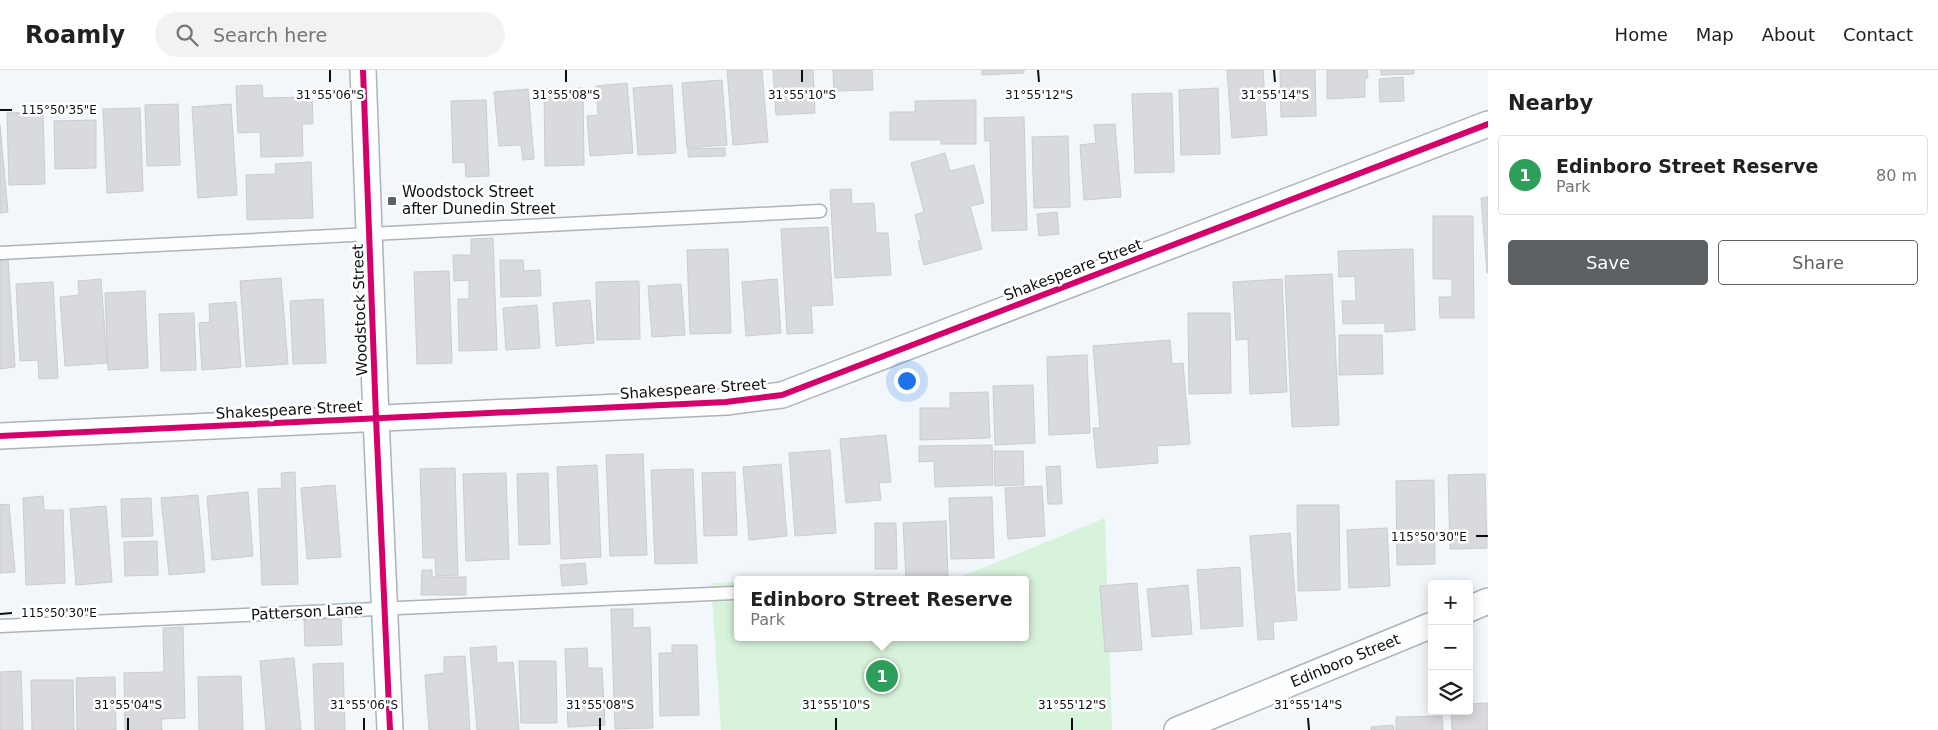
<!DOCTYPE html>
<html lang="en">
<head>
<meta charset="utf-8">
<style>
	:root { --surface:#fff; --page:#f2f2f2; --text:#202124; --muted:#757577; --line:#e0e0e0; --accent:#5d6164 }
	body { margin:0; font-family:"DejaVu Sans",sans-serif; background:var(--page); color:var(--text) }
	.controls { position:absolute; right:15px; bottom:15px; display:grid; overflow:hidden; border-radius:5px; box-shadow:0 2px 12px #0003 }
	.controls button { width:45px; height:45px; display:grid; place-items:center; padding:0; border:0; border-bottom:1px solid var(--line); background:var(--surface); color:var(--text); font:25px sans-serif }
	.you { position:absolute; left:906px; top:310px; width:18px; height:18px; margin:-12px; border:4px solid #fff; border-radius:50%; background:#1a73e8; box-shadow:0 0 0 8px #1a73e833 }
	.badge { display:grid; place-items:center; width:32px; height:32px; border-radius:50%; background:var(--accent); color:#fff; font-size:16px; font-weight:700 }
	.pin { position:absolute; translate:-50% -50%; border:2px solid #fff; box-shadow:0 1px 5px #0006 }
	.popup { position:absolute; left:734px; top:506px; width:295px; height:65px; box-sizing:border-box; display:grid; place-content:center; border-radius:5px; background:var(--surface); filter:drop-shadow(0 1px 4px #0005); font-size:16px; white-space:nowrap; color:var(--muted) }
	.popup b { font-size:19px; color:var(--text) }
	.popup::after { content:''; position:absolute; left:50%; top:100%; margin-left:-10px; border:10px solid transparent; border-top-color:var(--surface) }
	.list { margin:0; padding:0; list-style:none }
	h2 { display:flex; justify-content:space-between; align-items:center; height:65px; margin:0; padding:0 20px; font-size:21px }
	h2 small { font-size:16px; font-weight:400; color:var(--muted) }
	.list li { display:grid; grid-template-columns:32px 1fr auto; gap:15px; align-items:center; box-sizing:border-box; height:80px; margin:0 10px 10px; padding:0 10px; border:1px solid var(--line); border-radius:5px }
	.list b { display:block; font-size:19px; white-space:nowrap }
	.list p { margin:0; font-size:16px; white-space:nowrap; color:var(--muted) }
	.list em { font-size:16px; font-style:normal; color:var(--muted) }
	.actions { display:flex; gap:10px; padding:15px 20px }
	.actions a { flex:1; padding:11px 0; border:1px solid var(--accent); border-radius:5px; text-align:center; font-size:18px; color:var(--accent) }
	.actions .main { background:var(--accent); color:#fff }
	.icon { flex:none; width:28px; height:28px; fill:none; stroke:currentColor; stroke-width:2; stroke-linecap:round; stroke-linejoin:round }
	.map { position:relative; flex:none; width:1488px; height:660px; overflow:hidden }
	header { display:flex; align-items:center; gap:30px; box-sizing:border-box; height:70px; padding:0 25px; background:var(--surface); border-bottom:1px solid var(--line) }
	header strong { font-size:24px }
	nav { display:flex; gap:28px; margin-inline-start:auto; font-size:18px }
	.search { width:350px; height:45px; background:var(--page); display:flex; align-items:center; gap:12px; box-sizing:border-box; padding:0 18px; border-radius:28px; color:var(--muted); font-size:19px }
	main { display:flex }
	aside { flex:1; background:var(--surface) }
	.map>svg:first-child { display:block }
	.green { fill:#d8f3db }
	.building { fill:#d8dade; stroke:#cacccf }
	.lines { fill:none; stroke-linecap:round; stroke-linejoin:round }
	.lane-casing { stroke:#afb3b6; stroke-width:15 }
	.street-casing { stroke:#afb3b6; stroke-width:28 }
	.lane { stroke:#fdfeff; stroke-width:12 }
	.street { stroke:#fdfeff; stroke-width:25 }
	.cycleway-casing { stroke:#fff; stroke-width:9 }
	.cycleway { stroke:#d6006c; stroke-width:6 }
	.ticks { fill:none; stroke:#0d1012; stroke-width:2 }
	.poi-dot { fill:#5d6164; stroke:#fff; stroke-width:2 }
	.labels { text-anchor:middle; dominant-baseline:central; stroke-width:5; stroke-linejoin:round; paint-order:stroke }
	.poi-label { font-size:15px; fill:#0d1012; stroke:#fff; text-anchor:start }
	.street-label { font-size:15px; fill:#0d1012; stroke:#fff }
	.ticks-label { font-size:12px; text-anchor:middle; fill:#0d1012; stroke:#fff; stroke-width:5; stroke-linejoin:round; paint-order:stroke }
</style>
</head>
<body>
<header>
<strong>Roamly</strong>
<div class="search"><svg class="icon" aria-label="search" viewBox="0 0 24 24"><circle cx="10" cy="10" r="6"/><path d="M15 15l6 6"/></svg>Search here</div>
<nav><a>Home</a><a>Map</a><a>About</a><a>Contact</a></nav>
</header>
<main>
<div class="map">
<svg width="1488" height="660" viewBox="0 0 1488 660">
	<rect width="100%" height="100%" fill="#f2f7fc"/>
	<path class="green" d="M1105 448 1112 660H721L711 513 738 512V567H1026V510H953Z"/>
	<g class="building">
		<path d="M727 0H762L768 72 733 75Z"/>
		<path d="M773 0H813L815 43 776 45Z"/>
		<path d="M833 0H872L873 20 834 21Z"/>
		<path d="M982 0H1024V3L982 5Z"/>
		<path d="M1227 0H1263L1267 65 1232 68Z"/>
		<path d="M1280 0H1315L1316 46 1281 47Z"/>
		<path d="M1327 0H1367L1368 8H1365V27L1327 29Z"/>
		<path d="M1381 0H1414V4L1381 5Z"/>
		<path d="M1403 7 1404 31 1380 32 1379 9Z"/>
		<path d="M722 10 727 75 687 78 682 13Z"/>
		<path d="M627 13 633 83 590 86 587 46 598 45 596 16Z"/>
		<path d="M262 15 263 28 312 27 313 54H302L303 86 261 87 260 62 238 63 236 16Z"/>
		<path d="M672 15 676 83 638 85 633 18Z"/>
		<path d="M583 18 584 95 545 96 544 19Z"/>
		<path d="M1218 18 1220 84 1181 85 1179 20Z"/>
		<path d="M528 19 534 89 523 90 521 75 499 76 494 22Z"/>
		<path d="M1172 23 1174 102 1135 103 1132 24Z"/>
		<path d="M486 30 489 106 466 107 465 92 453 93 451 31Z"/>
		<path d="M976 30V74H941V70H890V42H915V31Z"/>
		<path d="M178 34 180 95 147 96 145 35Z"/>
		<path d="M231 34 237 125 198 128 192 37Z"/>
		<path d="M140 38 143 121 107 123 103 39Z"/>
		<path d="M43 42 45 114 9 115 7 43Z"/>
		<path d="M1024 47 1027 160 992 161 990 71H985L984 48Z"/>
		<path d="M96 50V98L55 99 54 51Z"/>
		<path d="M1115 54 1121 127 1084 130 1080 75 1096 73 1094 55Z"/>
		<path d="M0 55 8 142 0 143Z"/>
		<path d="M1068 66 1070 137 1034 138 1032 67Z"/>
		<path d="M725 78V86L688 87V79Z"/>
		<path d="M945 83 950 101 974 95 984 133 970 136 982 179 924 195 918 171 921 170 915 145 924 142 911 93Z"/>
		<path d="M311 92 313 148 247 150 246 105 276 104 275 94Z"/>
		<path d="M851 119 852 134 874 133 876 163H888L891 205 835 208 830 120Z"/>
		<path d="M1488 127V203H1487L1481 128Z"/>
		<path d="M1057 142 1059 164 1039 166 1037 144Z"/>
		<path d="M1433 146H1473L1474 248H1440L1439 227H1452V209H1433Z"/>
		<path d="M828 157 833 235 811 236 813 263 787 264 781 159Z"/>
		<path d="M493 168 497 280 459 281 458 229H469V210L454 211 453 185H471V169Z"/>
		<path d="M728 179 731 263 690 264 687 180Z"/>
		<path d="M1413 179 1415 260 1385 262V253L1343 254 1342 231H1356L1355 206 1339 207 1338 181Z"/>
		<path d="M0 188H8L15 297 0 299Z"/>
		<path d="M500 190H523L524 201 540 200 541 226 501 227Z"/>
		<path d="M449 201 452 293 417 294 414 202Z"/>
		<path d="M1332 204 1339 355 1292 357 1285 206Z"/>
		<path d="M281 208 288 294 246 297 240 211Z"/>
		<path d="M101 209 107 293 65 296 60 227 79 225 78 211Z"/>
		<path d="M777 209 781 263 746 266 742 212Z"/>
		<path d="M1282 209 1287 322 1250 324 1248 269 1236 270 1233 212Z"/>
		<path d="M639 211 640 269 597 270 596 212Z"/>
		<path d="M53 212 58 308 39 309 38 290 20 291 16 214Z"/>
		<path d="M681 214 685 265 652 267 648 216Z"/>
		<path d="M145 221 148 298 108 300 105 223Z"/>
		<path d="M323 229 326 293 293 294 290 231Z"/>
		<path d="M590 230 594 273 556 276 553 233Z"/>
		<path d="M236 232 241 297 202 300 199 253 210 252 209 234Z"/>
		<path d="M537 235 540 278 506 280 503 238Z"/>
		<path d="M194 243 196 300 161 301 159 244Z"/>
		<path d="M1188 243H1230L1231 323 1189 324Z"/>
		<path d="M1339 265H1382L1383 304 1339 305Z"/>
		<path d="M1170 270 1172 294 1183 293 1190 374 1157 376 1158 393 1097 398 1093 358H1100L1093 276Z"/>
		<path d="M1087 285 1090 363 1049 365 1047 287Z"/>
		<path d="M1033 315 1035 373 995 375 993 316Z"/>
		<path d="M988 322 990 368 920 370V338H950V323Z"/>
		<path d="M886 365 891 412 879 413 881 430 846 433 840 369Z"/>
		<path d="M992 375 993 415 935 417 934 391 919 392V376Z"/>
		<path d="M830 380 836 463 795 466 789 383Z"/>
		<path d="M994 381H1023L1024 415 995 416Z"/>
		<path d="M643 384 647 485 610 486 606 385Z"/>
		<path d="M781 394 787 466 749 470 743 397Z"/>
		<path d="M597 395 601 487 561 489 557 397Z"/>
		<path d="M1060 396 1062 434H1048L1046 397Z"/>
		<path d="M455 398 458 505 436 506 435 488H423L420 399Z"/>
		<path d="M693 399 697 493 655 494 651 400Z"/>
		<path d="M295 402 298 514 262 515 258 419 282 418 281 403Z"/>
		<path d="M735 402 737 465 704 466 702 403Z"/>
		<path d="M506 403 509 489 466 491 463 404Z"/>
		<path d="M548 403 550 474 519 475 517 404Z"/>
		<path d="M1485 404 1487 478 1450 479 1448 405Z"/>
		<path d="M1434 410 1435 494 1397 495 1396 411Z"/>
		<path d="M335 415 341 487 307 489 301 418Z"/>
		<path d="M1042 416 1045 466 1008 469 1005 418Z"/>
		<path d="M248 422 253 486 212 490 207 426Z"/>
		<path d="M198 425 205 502 169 505 161 428Z"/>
		<path d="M43 426 44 440H63L65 513 26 515 23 428Z"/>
		<path d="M992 427 994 488 951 489 949 428Z"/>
		<path d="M151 428 153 466 122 467 121 429Z"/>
		<path d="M9 434 15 502 0 503V435Z"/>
		<path d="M1297 435H1339L1340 520 1298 521Z"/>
		<path d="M106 436 112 512 76 515 70 439Z"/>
		<path d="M946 451 948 508 906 510 903 453Z"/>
		<path d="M875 453H896L897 499H875Z"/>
		<path d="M1387 458 1390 516 1349 518 1347 460Z"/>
		<path d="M1290 463 1297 550 1273 552 1274 569 1258 570 1250 466Z"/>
		<path d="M157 471 158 505 125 506 124 472Z"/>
		<path d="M585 493 587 514 562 516 560 495Z"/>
		<path d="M1240 497 1243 556 1201 559 1197 500Z"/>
		<path d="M422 500H432V507H466V525H421Z"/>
		<path d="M1137 513 1142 580 1105 582 1100 516Z"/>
		<path d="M1188 515 1192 564 1152 567 1147 519Z"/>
		<path d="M611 539H633V558L650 557 653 658 615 659Z"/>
		<path d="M341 549 342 575 305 576 304 550Z"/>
		<path d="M183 557 185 648 161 649 162 660H125L124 603 164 602 163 558Z"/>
		<path d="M672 575H697L699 645 660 646 659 583H672Z"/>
		<path d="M496 576 497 593 513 592 519 660H477L470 578Z"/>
		<path d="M587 578 588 598H602L605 655 568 657 565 579Z"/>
		<path d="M465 586 470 660H429L425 605 444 603V587Z"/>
		<path d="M294 588 301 660H266L260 591Z"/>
		<path d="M519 591H556L557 653H521Z"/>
		<path d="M343 593 345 660H315L313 594Z"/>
		<path d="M21 601 23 660H0V602Z"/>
		<path d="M241 606 243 660H199L198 607Z"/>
		<path d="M115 607 116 660H77L76 608Z"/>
		<path d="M31 610H73L74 660H32Z"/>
		<path d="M1488 633V660H1452L1451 641H1469V634Z"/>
		<path d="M1442 646 1443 660H1396V647Z"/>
		<path d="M1393 655 1394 660H1371V657Z"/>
	</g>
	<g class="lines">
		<g class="lane-casing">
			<g id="lane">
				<path d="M0 183 820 141"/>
				<path d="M0 556 733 523"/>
			</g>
		</g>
		<g class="street-casing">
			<g id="street">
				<path d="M363 0 376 348 390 660"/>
				<path d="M0 366 726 332 782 325 1488 54"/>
				<path d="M1469 539 1488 531"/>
				<path id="s1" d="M1177 660 1432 555"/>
			</g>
		</g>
		<use href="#lane" class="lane"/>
		<use href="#street" class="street"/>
		<g class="cycleway-casing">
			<g id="cycleway">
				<path d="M363 0 376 348 390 660"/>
				<path d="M0 366 726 332 782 325 1488 54"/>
			</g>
		</g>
		<use href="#cycleway" class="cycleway"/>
	</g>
	<path class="ticks" d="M330 0V12M566 0V12M802 0V12M1038 0 1039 12M1274 0 1275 12M0 40H12M1476 466H1488M0 544 12 543M128 648V660M364 648V660M600 648V660M836 648V660M1072 648V660M1308 648 1309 660"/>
	<rect class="poi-dot" x="387" y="126" width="10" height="10" rx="2.5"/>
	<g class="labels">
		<g class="poi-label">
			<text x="402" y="122">Woodstock Street<tspan x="402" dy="17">after Dunedin Street</tspan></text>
		</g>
		<g class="street-label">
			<text transform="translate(1073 200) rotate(-21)">Shakespeare Street</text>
			<text transform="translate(360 240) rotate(-92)">Woodstock Street</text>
			<text transform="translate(693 319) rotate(-4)">Shakespeare Street</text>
			<text transform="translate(289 340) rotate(-3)">Shakespeare Street</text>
			<text transform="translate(307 542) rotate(-3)">Patterson Lane</text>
			<text stroke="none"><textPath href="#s1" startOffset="182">Edinboro Street</textPath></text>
		</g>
	</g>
	<g class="ticks-label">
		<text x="330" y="29">31°55'06"S</text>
		<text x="566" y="29">31°55'08"S</text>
		<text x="802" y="29">31°55'10"S</text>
		<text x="1039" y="29">31°55'12"S</text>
		<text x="1275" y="29">31°55'14"S</text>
		<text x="59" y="44">115°50'35"E</text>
		<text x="1429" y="471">115°50'30"E</text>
		<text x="59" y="547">115°50'30"E</text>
		<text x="128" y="639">31°55'04"S</text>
		<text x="364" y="639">31°55'06"S</text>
		<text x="600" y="639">31°55'08"S</text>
		<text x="836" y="639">31°55'10"S</text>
		<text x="1072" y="639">31°55'12"S</text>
		<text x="1308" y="639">31°55'14"S</text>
	</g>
</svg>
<div class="controls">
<button>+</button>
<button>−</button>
<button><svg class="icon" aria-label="layers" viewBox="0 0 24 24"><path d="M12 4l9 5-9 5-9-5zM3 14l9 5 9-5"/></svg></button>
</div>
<div class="you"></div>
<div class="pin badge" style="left:882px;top:606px;background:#2e9e5b">1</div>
<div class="popup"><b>Edinboro Street Reserve</b>Park</div>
</div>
<aside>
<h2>Nearby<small></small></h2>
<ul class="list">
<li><span class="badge" style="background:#2e9e5b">1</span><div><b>Edinboro Street Reserve</b><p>Park</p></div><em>80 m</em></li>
</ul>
<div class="actions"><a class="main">Save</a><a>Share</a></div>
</aside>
</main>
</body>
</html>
